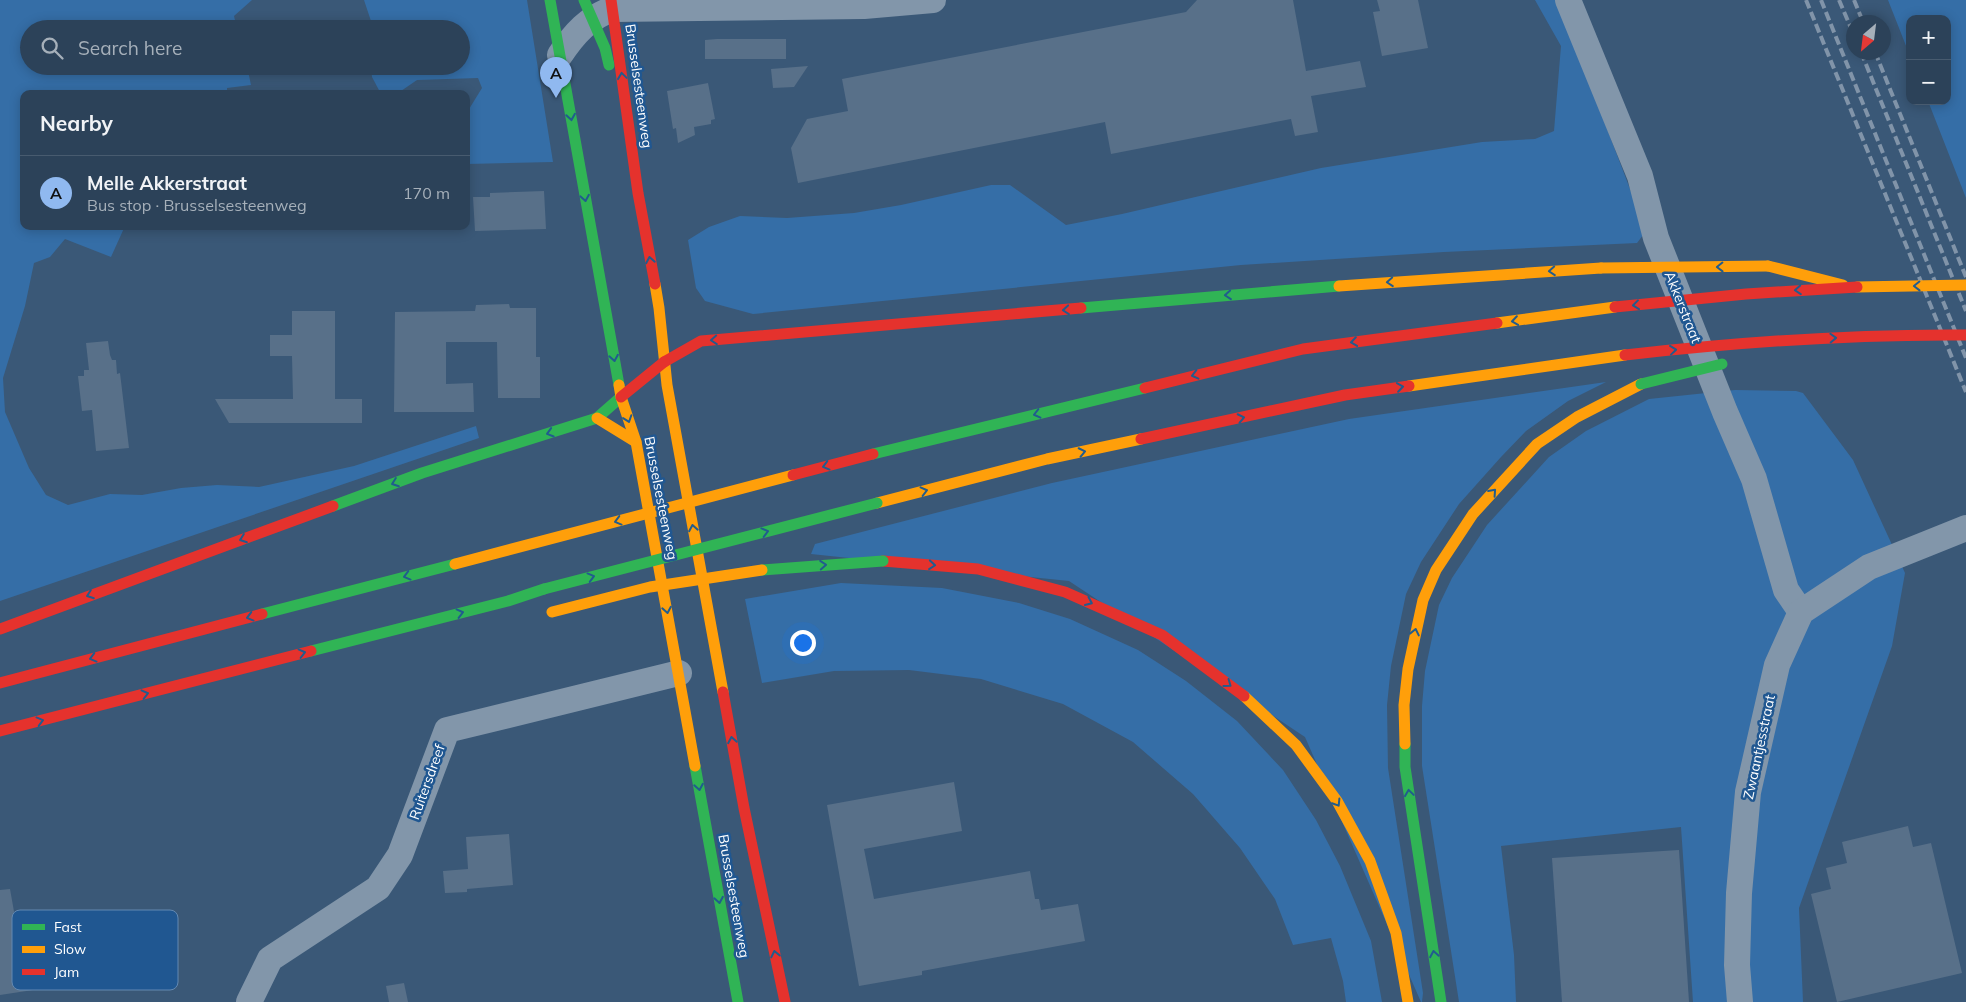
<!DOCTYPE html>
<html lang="en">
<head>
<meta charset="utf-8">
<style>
	:root { --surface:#2c4259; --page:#384d62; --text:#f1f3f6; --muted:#a6b0ba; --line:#485b6f; --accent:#90b9f0 }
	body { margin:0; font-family:Mulish,sans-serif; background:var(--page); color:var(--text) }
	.controls { position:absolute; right:15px; top:15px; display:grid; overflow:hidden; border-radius:10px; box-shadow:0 2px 12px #0003 }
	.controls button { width:45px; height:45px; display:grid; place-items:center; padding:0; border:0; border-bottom:1px solid var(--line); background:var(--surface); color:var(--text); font:25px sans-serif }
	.compass { position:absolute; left:1846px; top:15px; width:45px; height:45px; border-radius:50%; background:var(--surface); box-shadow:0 2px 12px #0003; rotate:208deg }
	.you { position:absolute; left:802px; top:642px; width:18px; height:18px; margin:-12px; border:4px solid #fff; border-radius:50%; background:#1a73e8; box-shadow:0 0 0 8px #1a73e833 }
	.badge { display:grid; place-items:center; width:32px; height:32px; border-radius:50%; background:var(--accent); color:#111; font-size:16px; font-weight:700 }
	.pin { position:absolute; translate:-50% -41px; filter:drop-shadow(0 1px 2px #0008) }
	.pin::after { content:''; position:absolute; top:26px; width:18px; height:15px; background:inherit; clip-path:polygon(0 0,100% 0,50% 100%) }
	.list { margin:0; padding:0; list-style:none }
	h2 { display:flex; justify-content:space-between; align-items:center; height:65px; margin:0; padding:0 20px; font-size:21px }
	h2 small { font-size:16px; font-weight:400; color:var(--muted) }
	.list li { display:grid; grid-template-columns:32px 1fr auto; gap:15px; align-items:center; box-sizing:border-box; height:75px; padding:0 20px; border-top:1px solid var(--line) }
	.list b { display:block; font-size:19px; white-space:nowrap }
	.list p { margin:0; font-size:16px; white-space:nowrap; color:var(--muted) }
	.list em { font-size:16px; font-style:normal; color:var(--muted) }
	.icon { flex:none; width:28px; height:28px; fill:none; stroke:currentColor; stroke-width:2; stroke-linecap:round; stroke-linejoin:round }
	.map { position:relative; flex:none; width:1966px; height:1002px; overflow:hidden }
	.search { position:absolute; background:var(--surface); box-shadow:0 2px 12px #0003; left:20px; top:20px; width:450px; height:55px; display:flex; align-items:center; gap:12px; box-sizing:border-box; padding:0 18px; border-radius:28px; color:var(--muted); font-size:19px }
	.panel { position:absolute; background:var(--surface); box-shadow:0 2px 12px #0003; left:20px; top:90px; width:450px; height:140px; border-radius:10px }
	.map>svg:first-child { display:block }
	.green { fill:#356ea7 }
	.building { fill:#587089 }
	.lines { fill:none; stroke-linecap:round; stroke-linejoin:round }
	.street { stroke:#8296aa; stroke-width:26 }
	.fast { stroke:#30b455; stroke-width:11 }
	.slow { stroke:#ff9f0a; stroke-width:11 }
	.jam { stroke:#e5322d; stroke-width:11 }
	.rail { stroke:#8194a9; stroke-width:4; stroke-dasharray:9 4; stroke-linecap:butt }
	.fast-bridge { stroke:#30b455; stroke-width:11 }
	.slow-bridge { stroke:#ff9f0a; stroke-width:11 }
	.jam-bridge { stroke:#e5322d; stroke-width:11 }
	.oneway { stroke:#215c8e }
	.labels { text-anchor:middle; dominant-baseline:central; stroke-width:5; stroke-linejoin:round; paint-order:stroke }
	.street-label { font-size:14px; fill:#fff; stroke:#205791 }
	.key { fill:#205791; stroke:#6389b2; stroke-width:1 }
	.key-label { font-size:14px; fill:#fff }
</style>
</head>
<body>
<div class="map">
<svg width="1966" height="1002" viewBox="0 0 1966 1002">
	<rect width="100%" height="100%" fill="#3a5877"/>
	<g class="green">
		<path d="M0 0H252L234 16 237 29H29V66H247L251 85 227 88V94H24V226H125L111 257 65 239 50 257 34 263 25 306 3 378 5 412 29 468 46 495 68 505 110 494 142 495 181 488 217 485 259 487 354 466 476 426 479 438 0 601Z"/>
		<path d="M364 0H527L553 162 466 164V114L482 88 478 78 417 80 401 91 392 94H381L372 77 371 66H461V29H371V21Z"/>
		<path d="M1535 0H1558L1646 231 1637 243 1444 252 1241 265 753 314 705 301 696 288 688 240 709 227 740 216 787 218 854 213 901 205 991 185H1010L1066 225 1122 214 1321 168 1482 142 1535 139 1554 131 1561 46Z"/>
		<path d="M1888 0H1966V198L1928 101H1947V19H1910V56Z"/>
		<path d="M1606 382 1568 401 1526 431 1501 457 1459 504 1421 562 1406 594 1391 666 1387 705 1388 768 1423 993 1422 1002H1421L1305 737 1069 581 811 554 815 544 1052 483 1349 419Z"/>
		<path d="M1735 390 1796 391 1803 393 1853 460 1905 573 1892 646 1799 908 1803 1002H1693L1681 827 1501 846 1514 955 1516 1002H1459L1422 766V706L1425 671 1439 605 1452 578 1487 525 1549 457 1586 431 1649 399Z"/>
		<path d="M841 583 942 588 1019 603 1070 619 1138 650 1186 681 1237 721 1283 770 1316 820 1340 866 1371 941 1382 1002H1346L1343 981 1331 938 1293 945 1275 899 1240 848 1193 794 1133 742 1063 704 981 679 909 670 834 671 762 683 745 599Z"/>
	</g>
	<g class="building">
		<path d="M1197 0H1293L1306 71 1360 61 1366 87 1311 96 1318 132 1295 136 1291 119 1111 154 1105 122 798 183 791 148 807 119 848 111 842 79 1186 12Z"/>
		<path d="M1377 0H1418L1428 48 1382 56 1373 12 1380 11Z"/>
		<path d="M717 39H786V59H705V40Z"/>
		<path d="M808 66 794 87 773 88 771 69Z"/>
		<path d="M708 83 715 119 711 120V124L694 127 695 135 678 143 676 128 673 129 667 91Z"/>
		<path d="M544 191 546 229 475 231 473 197H490V193Z"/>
		<path d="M509 304 510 308H536V357H540V398H498L497 342H446V384L473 383 474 412H394L395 312 475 311 476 305Z"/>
		<path d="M292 311H335V399H362V423H229L215 399H293L292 356H270V335H292Z"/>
		<path d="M108 341 110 355 112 360H116L117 374 120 373 129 448 96 451 92 410 82 411 78 376H84V370H89L86 343Z"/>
		<path d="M954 782 962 831 864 849 874 899 1030 871 1035 899H1039L1041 910 1078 904 1085 941 922 971V975L859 986 827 805Z"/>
		<path d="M1908 826 1913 847 1931 843 1962 973 1837 1002 1811 894 1831 889 1826 868 1847 863 1842 842Z"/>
		<path d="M509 834 513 885 467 889V892L445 893 443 871 468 869 466 837Z"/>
		<path d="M1679 850 1689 1002H1562L1552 858Z"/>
		<path d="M10 889 21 951 29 949 30 958 47 956 53 987 0 995V890Z"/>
		<path d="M404 983 408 1002H389L386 986Z"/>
	</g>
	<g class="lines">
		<g class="street">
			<path d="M1568 0 1640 176 1656 238 1725 412 1754 479 1786 590 1801 612"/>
			<path d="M560 55C574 34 589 17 613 9L864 6 933 0"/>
			<path d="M249 1002 270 959 378 888 400 855 447 730 679 673"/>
			<path d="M1740 1002 1737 965 1739 893 1748 792 1777 665 1801 612 1869 567 1966 528"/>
		</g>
		<g class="fast">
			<path d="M550 0 619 385"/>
			<path d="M584 0 605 48 609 65"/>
			<path d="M1081 308 1339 286"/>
			<path d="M873 454 1145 388"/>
			<path d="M333 506 422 473 597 418 621 397"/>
			<path d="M262 614 455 564"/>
			<path d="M311 651 508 601 544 589"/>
			<path d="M1405 744V767L1441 1002"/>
			<path d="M695 766 738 1002"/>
		</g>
		<g class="slow">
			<path d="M1768 266 1843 285"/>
			<path d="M655 284 659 308 667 385 723 692"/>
			<path d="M1339 286 1601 268"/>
			<path d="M1497 323 1615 307"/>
			<path d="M619 385 621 397 636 442 695 766"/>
			<path d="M1409 386 1625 355"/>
			<path d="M597 418 636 442"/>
			<path d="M877 503 1047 459 1141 439"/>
			<path d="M1244 696 1296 745 1337 801 1370 861 1396 933 1408 1002"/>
			<path d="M1405 744 1404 705 1408 669 1423 600 1436 570 1473 514 1537 444 1577 417 1641 384"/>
		</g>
		<g class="jam">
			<path d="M611 0 638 193 655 284"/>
			<path d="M664 362 701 341 1081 308"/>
			<path d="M1145 388 1303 349 1497 323"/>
			<path d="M621 397 664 362"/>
			<path d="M1141 439 1345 395 1409 386"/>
			<path d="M883 561 978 569 1065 592 1162 635 1244 696"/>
			<path d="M0 629 333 506"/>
			<path d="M0 683 262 614"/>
			<path d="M723 692 744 808 785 1002"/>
			<path d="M0 731 311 651"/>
		</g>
		<g class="rail">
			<path d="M1806 0 1966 392"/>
			<path d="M1821 0 1966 358"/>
			<path d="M1839 0 1854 35"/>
			<path d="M1854 0 1863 22"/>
			<path d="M1861 52 1966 311"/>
			<path d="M1875 52 1966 277"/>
		</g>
		<g class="fast-bridge">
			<path d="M1641 384 1722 364"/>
			<path d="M762 570 883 561"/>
			<path d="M544 589 877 503"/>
		</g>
		<g class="slow-bridge">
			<path d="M1601 268 1768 266"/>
			<path d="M1857 287 1966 285"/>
			<path d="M455 564 793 475"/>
			<path d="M552 612 650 587 762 570"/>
		</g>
		<g class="jam-bridge">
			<path d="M1615 307 1746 294 1857 287"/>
			<path d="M1625 355C1739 342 1852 334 1966 335"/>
			<path d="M793 475 873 454"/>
		</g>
	</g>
	<defs><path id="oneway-chevron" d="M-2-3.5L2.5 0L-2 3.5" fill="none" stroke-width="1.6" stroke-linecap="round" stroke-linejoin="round" transform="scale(1.25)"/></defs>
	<g class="oneway">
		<use href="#oneway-chevron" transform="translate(622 76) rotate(-98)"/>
		<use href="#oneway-chevron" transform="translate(571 117) rotate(81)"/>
		<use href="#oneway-chevron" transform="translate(585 198) rotate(80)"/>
		<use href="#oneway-chevron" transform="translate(650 260) rotate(-100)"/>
		<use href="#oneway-chevron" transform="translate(1720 267) rotate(179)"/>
		<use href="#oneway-chevron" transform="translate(1552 271) rotate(176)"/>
		<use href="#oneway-chevron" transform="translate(1390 282) rotate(176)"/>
		<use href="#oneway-chevron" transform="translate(1917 286) rotate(179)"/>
		<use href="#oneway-chevron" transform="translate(1798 290) rotate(176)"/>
		<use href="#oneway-chevron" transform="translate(1228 295) rotate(175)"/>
		<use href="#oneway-chevron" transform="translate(1636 305) rotate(173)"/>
		<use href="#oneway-chevron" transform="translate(1066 310) rotate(175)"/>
		<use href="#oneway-chevron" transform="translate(1515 321) rotate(172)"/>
		<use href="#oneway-chevron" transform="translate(1833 338) rotate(-2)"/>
		<use href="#oneway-chevron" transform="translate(714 340) rotate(176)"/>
		<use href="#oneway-chevron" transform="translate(1354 342) rotate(172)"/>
		<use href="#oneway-chevron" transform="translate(1673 350) rotate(-6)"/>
		<use href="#oneway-chevron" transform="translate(614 358) rotate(80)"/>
		<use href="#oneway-chevron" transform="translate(1195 375) rotate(166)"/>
		<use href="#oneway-chevron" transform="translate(1400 387) rotate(-8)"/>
		<use href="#oneway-chevron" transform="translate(1037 414) rotate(166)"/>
		<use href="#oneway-chevron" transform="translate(1241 418) rotate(-12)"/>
		<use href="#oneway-chevron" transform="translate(628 419) rotate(71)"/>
		<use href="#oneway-chevron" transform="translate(550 433) rotate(163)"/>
		<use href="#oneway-chevron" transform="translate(1082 452) rotate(-12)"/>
		<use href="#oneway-chevron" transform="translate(826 466) rotate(165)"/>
		<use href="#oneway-chevron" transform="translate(395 483) rotate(160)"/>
		<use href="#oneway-chevron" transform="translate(924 491) rotate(-14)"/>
		<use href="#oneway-chevron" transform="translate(1493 492) rotate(-48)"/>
		<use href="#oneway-chevron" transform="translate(618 521) rotate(165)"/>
		<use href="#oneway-chevron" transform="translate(693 528) rotate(-100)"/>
		<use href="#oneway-chevron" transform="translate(765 532) rotate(-15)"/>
		<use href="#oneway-chevron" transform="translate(243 539) rotate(160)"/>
		<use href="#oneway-chevron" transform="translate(823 565) rotate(-4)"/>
		<use href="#oneway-chevron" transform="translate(932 565) rotate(5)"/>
		<use href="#oneway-chevron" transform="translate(407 576) rotate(165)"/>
		<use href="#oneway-chevron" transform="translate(591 577) rotate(-15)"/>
		<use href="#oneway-chevron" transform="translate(90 595) rotate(160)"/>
		<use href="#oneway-chevron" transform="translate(1089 602) rotate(24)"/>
		<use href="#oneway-chevron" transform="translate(667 610) rotate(80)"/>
		<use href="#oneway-chevron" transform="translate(460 613) rotate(-14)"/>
		<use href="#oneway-chevron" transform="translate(250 617) rotate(165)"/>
		<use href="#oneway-chevron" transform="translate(1415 632) rotate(-78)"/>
		<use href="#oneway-chevron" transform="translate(302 653) rotate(-14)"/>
		<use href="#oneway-chevron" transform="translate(93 658) rotate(165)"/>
		<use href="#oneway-chevron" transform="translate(1228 684) rotate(36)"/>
		<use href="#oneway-chevron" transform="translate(145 694) rotate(-14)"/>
		<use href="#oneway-chevron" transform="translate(40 721) rotate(-15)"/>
		<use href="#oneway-chevron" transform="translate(732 740) rotate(-100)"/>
		<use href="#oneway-chevron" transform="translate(699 787) rotate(80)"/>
		<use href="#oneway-chevron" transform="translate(1409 793) rotate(-98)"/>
		<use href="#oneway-chevron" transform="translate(1337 803) rotate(58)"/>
		<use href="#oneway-chevron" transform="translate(719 900) rotate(80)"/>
		<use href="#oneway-chevron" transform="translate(775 954) rotate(-102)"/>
		<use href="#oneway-chevron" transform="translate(1434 954) rotate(-100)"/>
	</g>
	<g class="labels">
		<g class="street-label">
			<text transform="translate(639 86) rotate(82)">Brusselsesteenweg</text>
			<text transform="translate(1683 307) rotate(68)">Akkerstraat</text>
			<text transform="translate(661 498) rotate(79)">Brusselsesteenweg</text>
			<text transform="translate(1759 747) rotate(-78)">Zwaantjesstraat</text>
			<text transform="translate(427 782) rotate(-70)">Ruitersdreef</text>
			<text transform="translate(734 896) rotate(80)">Brusselsesteenweg</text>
		</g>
	</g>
	<rect x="12" y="910" width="166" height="80" rx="8" class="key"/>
	<rect x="22" y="924" width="23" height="6" fill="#30b455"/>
	<rect x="22" y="946" width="23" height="7" fill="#ff9f0a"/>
	<rect x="22" y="969" width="23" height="6" fill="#e5322d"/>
	<g class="key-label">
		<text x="54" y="932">Fast</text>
		<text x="54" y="954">Slow</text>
		<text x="54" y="977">Jam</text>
	</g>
</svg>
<div class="controls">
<button>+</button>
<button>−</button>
</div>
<svg class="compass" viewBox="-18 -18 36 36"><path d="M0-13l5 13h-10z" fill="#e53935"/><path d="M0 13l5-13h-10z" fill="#a6b0ba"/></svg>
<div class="you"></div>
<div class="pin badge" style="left:556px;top:98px">A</div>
<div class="search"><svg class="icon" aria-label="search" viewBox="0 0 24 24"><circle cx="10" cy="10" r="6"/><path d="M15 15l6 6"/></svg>Search here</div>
<section class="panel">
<h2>Nearby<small></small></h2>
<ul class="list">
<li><span class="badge">A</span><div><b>Melle Akkerstraat</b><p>Bus stop · Brusselsesteenweg</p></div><em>170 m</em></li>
</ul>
</section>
</div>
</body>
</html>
